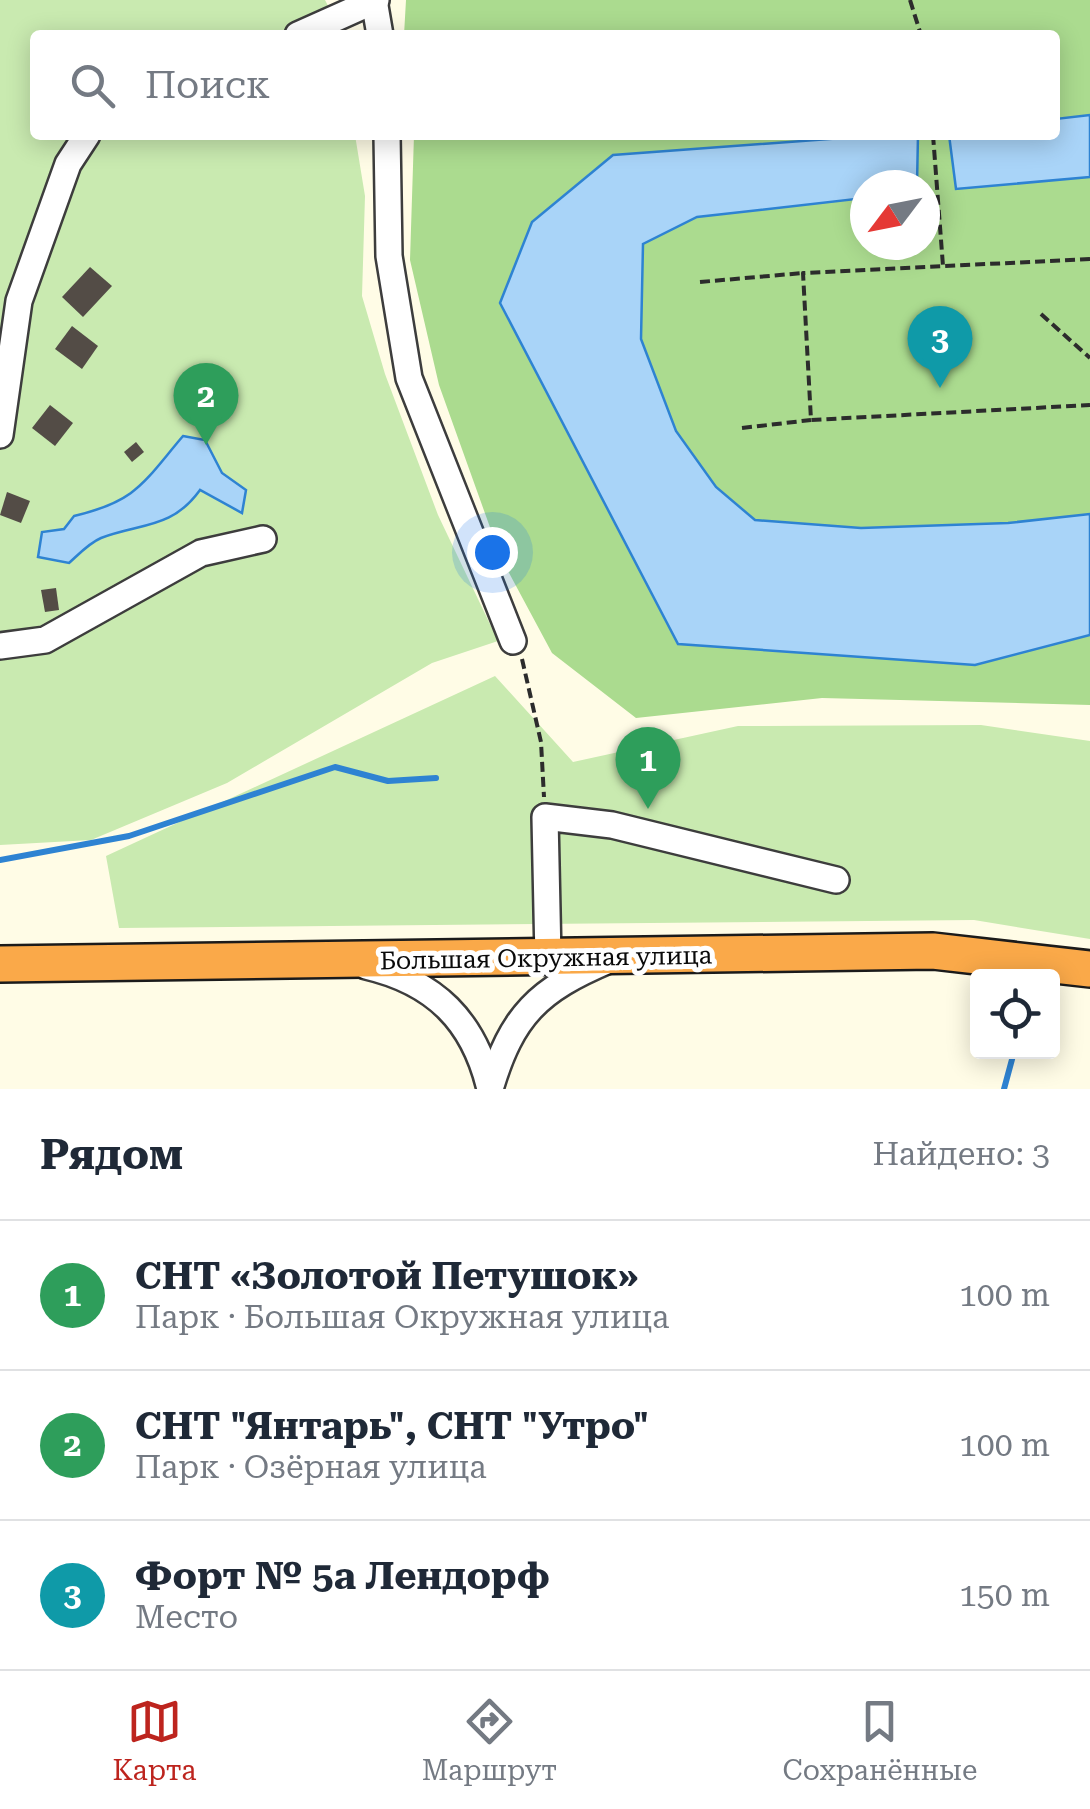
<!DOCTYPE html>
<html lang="ru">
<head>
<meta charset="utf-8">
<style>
	:root { --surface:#fff; --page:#f6f6f7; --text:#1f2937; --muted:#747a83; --line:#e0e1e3; --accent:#bd241e }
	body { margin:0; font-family:"Roboto Serif",serif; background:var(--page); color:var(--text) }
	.controls { position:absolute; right:30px; bottom:30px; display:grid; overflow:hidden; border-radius:10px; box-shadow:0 5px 25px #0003 }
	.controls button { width:90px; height:90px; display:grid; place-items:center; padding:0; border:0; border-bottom:2px solid var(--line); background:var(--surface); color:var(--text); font:50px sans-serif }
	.compass { position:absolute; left:850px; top:170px; width:90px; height:90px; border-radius:50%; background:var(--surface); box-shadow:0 5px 25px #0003; rotate:238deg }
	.you { position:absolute; left:492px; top:552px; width:35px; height:35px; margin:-25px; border:8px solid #fff; border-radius:50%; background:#1a73e8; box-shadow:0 0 0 15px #1a73e833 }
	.badge { display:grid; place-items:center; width:65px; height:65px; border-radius:50%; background:var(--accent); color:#fff; font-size:32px; font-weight:700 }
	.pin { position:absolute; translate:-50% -82px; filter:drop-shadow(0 2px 5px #0008) }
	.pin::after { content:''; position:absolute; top:52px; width:35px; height:30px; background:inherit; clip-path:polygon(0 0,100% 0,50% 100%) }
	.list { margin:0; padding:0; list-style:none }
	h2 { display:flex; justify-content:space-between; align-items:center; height:130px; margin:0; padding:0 40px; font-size:42px }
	h2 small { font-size:32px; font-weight:400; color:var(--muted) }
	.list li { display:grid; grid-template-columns:65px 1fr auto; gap:30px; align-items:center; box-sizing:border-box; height:150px; padding:0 40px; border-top:2px solid var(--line) }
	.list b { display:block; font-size:38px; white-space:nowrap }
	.list p { margin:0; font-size:32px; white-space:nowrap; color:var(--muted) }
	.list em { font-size:32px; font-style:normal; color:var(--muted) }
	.icon { flex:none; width:55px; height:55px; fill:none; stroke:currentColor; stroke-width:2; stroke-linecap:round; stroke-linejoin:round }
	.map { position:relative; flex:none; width:1090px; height:1089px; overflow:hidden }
	.search { position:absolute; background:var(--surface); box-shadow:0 5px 25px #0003; left:30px; right:30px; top:30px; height:110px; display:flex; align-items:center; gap:25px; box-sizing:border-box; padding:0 35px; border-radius:10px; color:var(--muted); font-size:38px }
	.sheet { height:580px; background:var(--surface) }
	nav { display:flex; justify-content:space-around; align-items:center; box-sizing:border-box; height:140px; border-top:2px solid var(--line); background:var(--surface); font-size:28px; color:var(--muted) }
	nav a { display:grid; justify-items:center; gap:5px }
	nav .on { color:var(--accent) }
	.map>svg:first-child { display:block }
	.green { fill:#c9eab0 }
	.forest { fill:#abdb8f }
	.water { fill:#a9d4f8; stroke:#2e83d2; stroke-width:2.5 }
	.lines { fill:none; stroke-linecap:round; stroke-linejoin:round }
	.stream { stroke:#2e83d2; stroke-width:6 }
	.building { fill:#534c46 }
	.minor-casing { stroke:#3d3d3d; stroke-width:30 }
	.highway-casing { stroke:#1b1b1b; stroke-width:40 }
	.path { stroke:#2c2c2c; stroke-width:4; stroke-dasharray:10 5; stroke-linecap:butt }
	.minor { stroke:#fff; stroke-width:25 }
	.highway { stroke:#faa949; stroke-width:35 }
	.labels { text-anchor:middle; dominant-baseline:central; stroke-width:10; stroke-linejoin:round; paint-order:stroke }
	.street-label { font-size:25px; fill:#0a0a0a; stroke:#fff }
</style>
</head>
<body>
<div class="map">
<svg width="1090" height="1089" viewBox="0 0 1090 1089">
	<rect width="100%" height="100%" fill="#fffce6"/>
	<g class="green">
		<path d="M0 0H325L343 35H35V135H355L365 196 362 296 385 374 438 515 498 641 432 663 227 783 91 840 0 845Z"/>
		<path d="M495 676 573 762 738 726 981 725 1090 741V939L974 920 119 928 106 856Z"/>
	</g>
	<g class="forest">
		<path d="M406 0H1090V115L1055 119V35H404Z"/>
		<path d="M414 135H883L613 156 678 644 975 665 1090 635V705L822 698 636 718 552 653 501 558 439 385 410 260Z"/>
		<path d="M918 135H949L957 189 1090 177V514L1008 523 861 528 755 520 716 487 676 431 641 339 643 244 697 217 865 198V245H925V185H917Z"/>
	</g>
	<g class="water">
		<path d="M1090 115V177L956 189 949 135H1055V119Z"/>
		<path d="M883 135H918L917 185H865V198L697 217 643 244 641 339 676 431 716 487 755 520 861 528 1008 523 1090 514V635L975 665 678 644 500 303 532 222 613 155Z"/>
		<path d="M183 436 205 440 222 473 246 490 242 513 200 490C172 529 141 523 101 538 89 543 78 555 69 563L38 557 42 532 64 529 74 516C137 501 143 483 183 436Z"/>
	</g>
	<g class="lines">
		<g class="stream">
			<path d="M0 860 129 836 335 767 388 781 436 778"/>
			<path d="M1004 1089 1014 1052"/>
		</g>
	</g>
	<g class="building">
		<path d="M90 267 112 286 83 317 62 297Z"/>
		<path d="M72 326 98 346 82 369 55 349Z"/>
		<path d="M50 405 73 423 55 446 32 428Z"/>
		<path d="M136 442 144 452 132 462 124 452Z"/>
		<path d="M7 492 30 501 21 523 0 515Z"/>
		<path d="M56 588 59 610 45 612 41 590Z"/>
	</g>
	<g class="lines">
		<g class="minor-casing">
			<g id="minor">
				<path d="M374 0 380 35"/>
				<path d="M298 35 376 0"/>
				<path d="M387 135 389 256 409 378 513 641"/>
				<path d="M0 435 19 301 68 164 87 135"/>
				<path d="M0 646 45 640 201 553 263 539"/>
				<path d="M548 958 545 817 612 825 836 880"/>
				<path d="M366 966C435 982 474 1021 490 1089"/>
				<path d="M490 1089C512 1015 538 990 609 960"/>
			</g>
		</g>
		<g class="highway-casing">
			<path id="highway" d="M0 964 933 951 1090 969"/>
		</g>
		<g class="path">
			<path d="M910 0 921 35"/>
			<path d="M933 135 943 266"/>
			<path d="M1090 259 803 273 811 420 1090 405"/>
			<path d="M700 282 803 273"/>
			<path d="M1041 314 1090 358"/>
			<path d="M742 428 811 420"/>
			<path d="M522 659 541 742 544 797"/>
		</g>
		<use href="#minor" class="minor"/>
		<use href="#highway" class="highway"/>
	</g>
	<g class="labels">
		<g class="street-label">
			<text transform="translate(546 958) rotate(-1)">Большая Окружная улица</text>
		</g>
	</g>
</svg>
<div class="controls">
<button><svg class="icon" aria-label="locate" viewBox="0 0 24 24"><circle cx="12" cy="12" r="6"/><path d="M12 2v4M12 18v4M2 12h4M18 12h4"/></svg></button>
</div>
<svg class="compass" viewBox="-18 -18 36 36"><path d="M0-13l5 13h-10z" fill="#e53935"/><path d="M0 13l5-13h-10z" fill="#747a83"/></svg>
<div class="you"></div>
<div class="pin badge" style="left:648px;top:809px;background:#2e9e5b">1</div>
<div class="pin badge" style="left:206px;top:445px;background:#2e9e5b">2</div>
<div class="pin badge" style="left:940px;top:388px;background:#0f9aa8">3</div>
<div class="search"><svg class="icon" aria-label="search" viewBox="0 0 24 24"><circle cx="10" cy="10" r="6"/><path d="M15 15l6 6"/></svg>Поиск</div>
</div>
<section class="sheet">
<h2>Рядом<small>Найдено: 3</small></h2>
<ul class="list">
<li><span class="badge" style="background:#2e9e5b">1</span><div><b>СНТ «Золотой Петушок»</b><p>Парк · Большая Окружная улица</p></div><em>100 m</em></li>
<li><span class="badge" style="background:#2e9e5b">2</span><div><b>СНТ &quot;Янтарь&quot;, СНТ &quot;Утро&quot;</b><p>Парк · Озёрная улица</p></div><em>100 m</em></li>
<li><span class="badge" style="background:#0f9aa8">3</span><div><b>Форт № 5а Лендорф</b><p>Место</p></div><em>150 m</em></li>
</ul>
</section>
<nav>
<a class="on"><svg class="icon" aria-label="map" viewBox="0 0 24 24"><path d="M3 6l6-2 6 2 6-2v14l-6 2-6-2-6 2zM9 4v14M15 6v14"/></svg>Карта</a>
<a><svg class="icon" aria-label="directions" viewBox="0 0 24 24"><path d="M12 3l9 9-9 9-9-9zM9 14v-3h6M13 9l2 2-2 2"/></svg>Маршрут</a>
<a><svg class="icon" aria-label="saved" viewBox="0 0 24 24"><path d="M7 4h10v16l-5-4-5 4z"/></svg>Сохранённые</a>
</nav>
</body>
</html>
